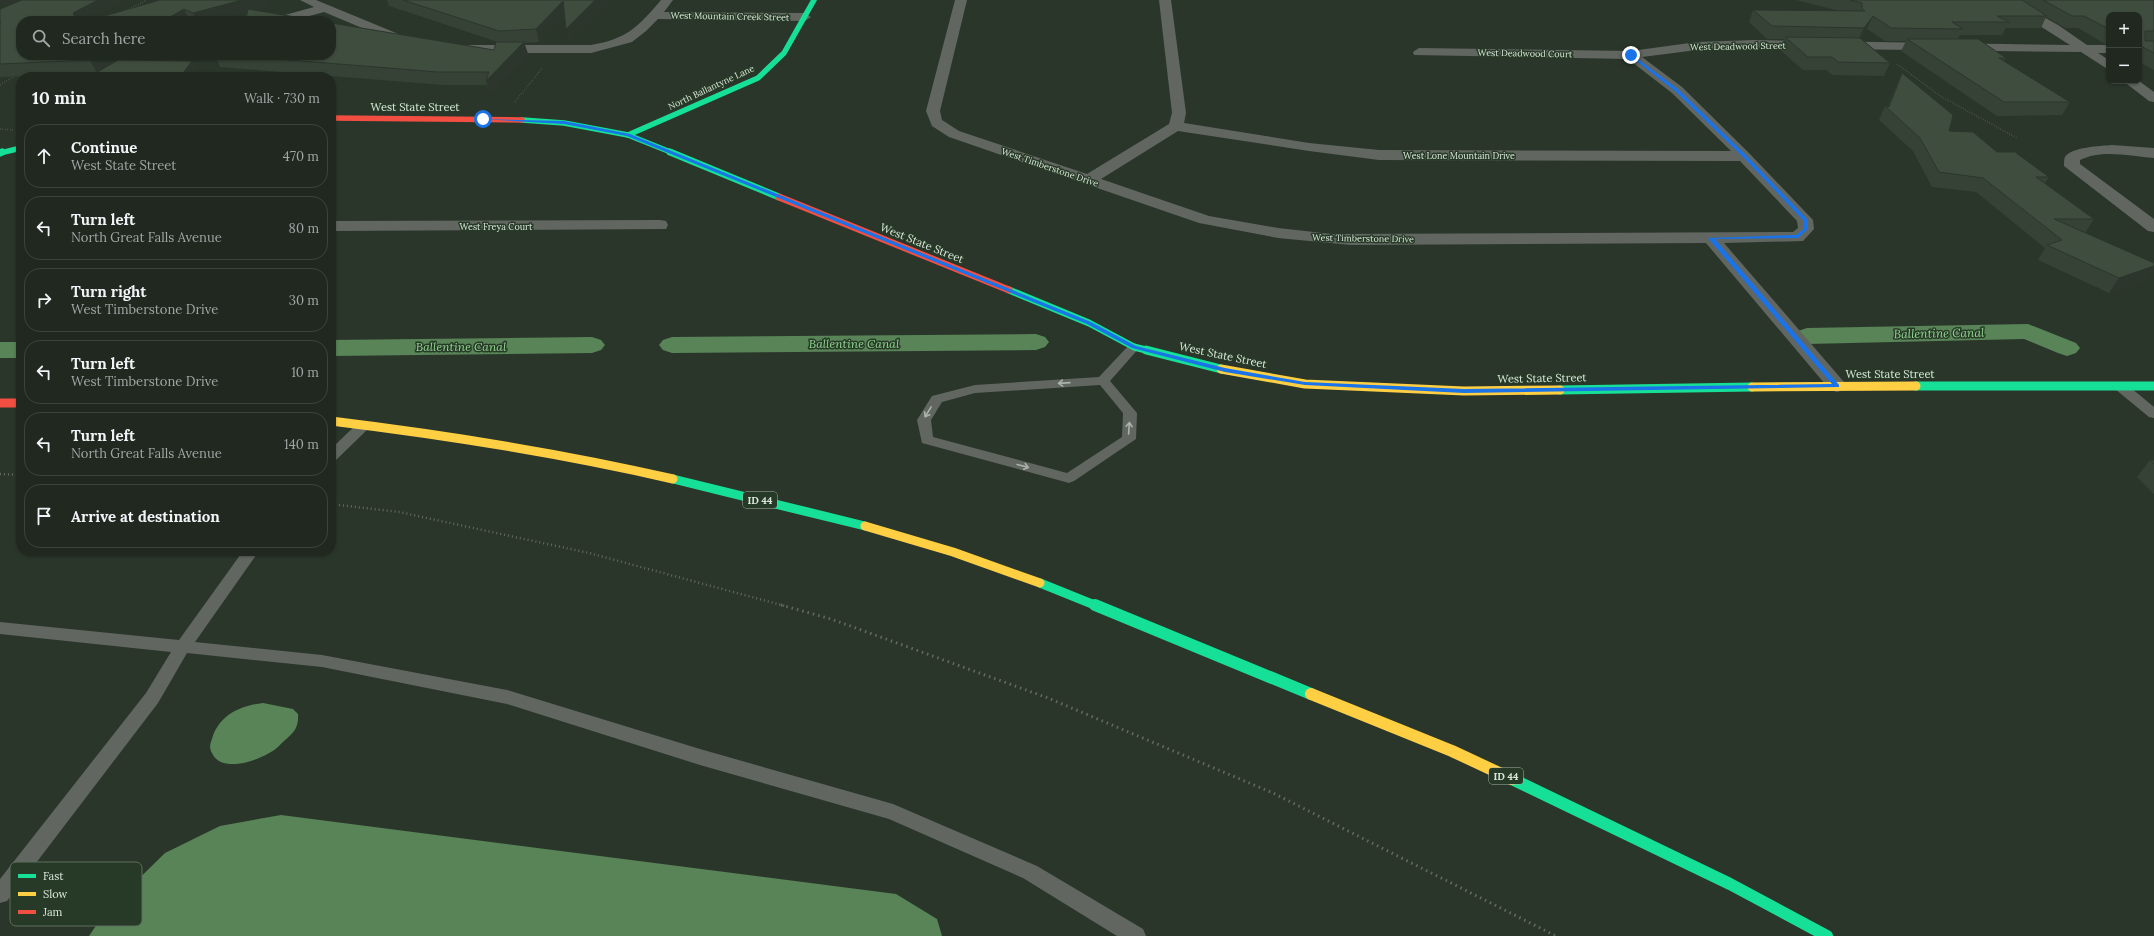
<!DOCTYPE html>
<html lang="en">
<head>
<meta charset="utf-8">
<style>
	:root { --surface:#202820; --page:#283029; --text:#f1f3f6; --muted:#a2a6a5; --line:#3d443e }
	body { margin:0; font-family:Lora,serif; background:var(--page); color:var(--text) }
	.controls { position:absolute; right:12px; top:12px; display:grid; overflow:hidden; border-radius:8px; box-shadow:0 1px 3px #0004 }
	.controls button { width:36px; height:36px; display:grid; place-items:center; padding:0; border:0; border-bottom:1px solid var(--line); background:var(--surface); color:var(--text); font:20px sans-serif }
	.stop { position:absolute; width:12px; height:12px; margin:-9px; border:3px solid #1a73e8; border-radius:50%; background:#fff }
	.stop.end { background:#1a73e8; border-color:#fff; box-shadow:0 1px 4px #0008 }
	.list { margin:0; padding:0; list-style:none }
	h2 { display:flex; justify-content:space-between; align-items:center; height:52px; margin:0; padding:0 16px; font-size:17px }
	h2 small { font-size:13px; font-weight:400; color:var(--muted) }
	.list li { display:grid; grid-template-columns:26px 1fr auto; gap:12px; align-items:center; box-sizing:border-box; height:64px; margin:0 8px 8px; padding:0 8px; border:1px solid var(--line); border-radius:16px }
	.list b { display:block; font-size:15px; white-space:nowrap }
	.list p { margin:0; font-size:13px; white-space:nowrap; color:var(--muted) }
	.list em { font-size:13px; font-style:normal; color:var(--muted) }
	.icon { flex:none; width:22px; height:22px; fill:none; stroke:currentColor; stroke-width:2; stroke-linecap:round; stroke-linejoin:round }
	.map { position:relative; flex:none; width:2154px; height:936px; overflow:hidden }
	.search { position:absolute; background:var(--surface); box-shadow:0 1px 3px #0004; left:16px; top:16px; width:320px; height:44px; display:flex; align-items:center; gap:10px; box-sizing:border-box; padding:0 14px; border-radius:16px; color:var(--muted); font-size:15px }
	.panel { position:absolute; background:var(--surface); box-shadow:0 1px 3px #0004; left:16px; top:72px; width:320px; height:484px; border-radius:16px }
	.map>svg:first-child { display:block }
	.water { fill:#588458 }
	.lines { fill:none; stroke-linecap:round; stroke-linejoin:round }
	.canal { fill:#588458; fill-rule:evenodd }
	.path-far2 { stroke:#646964; stroke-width:1.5; stroke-dasharray:0.5 2; stroke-linecap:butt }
	.path-far1 { stroke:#646964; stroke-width:2.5; stroke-dasharray:1 3; stroke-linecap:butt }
	.path { stroke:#646964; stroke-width:3; stroke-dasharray:1.5 4; stroke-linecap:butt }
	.lane { fill:#616661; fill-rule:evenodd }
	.street { fill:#616661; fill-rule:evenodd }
	.fast-far3 { stroke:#16e098; stroke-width:5.5 }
	.fast-far2 { stroke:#16e098; stroke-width:7 }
	.fast-far1 { stroke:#16e098; stroke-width:9 }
	.fast { stroke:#16e098; stroke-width:12 }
	.slow-far1 { stroke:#ffcf43; stroke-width:9 }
	.slow { stroke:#ffcf43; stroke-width:12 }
	.jam-far2 { stroke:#f24e42; stroke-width:5.5 }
	.jam-far1 { stroke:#f24e42; stroke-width:7 }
	.jam { stroke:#f24e42; stroke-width:9 }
	.wall { fill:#364236 }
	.shaded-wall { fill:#2c362c }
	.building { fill:#3f4d3f; stroke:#2c362c }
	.oneway { stroke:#aab3aa }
	.route { fill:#1a73e8 }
	.labels { text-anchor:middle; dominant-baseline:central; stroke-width:3; stroke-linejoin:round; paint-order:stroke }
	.far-street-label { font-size:9px; fill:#dbe7db; stroke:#273a27 }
	.shield { fill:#273a27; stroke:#a5b3a5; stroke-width:1 }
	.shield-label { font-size:10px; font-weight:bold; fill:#dbe7db }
	.street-label { font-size:11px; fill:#dbe7db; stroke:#273a27 }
	.water-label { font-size:12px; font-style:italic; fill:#92d691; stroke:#273a27 }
	.key { fill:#273a27; stroke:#5d6e5d; stroke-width:1 }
	.key-label { font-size:11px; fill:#dbe7db }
</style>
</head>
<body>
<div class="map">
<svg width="2154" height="936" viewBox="0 0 2154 936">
	<rect width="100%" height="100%" fill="#2b362b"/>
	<g class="water">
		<path d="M263 703 293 709 298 714C299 732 290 734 279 746 267 758 222 776 212 753 209 748 210 744 212 739 219 715 240 706 263 703Z"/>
		<path d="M281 815 896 894 937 919 942 936H89L106 911 165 853 220 826Z"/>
	</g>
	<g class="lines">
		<g class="canal">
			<path d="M2028 324 2076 343 2080 348 2076 353 2067 356 2058 353 2024 339 1807 344 1798 341 1794 336 1798 331 1807 328Z"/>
			<path d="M1036 334 1045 337 1049 342 1045 347 1036 350 672 353 663 350 659 345 663 340 672 337Z"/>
			<path d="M592 337 601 340 605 345 601 350 592 353 331 356V340Z"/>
			<rect x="0" y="342" width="21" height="16"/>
		</g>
		<g class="path-far2">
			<path d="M129 9 147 0"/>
			<path d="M1897 64 1940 96 2017 138"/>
			<path d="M0 85 15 76"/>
			<path d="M515 102 543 67"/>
			<path d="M0 129 13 130"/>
		</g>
		<g class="path-far1">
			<path d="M0 474 21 475"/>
			<path d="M331 504 399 512 589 553 785 606"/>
		</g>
		<path class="path" d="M781 605 831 619 1048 698 1273 793 1556 936"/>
		<g class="lane">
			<path d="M1134 343 1140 347 1110 381 1137 413 1136 439 1074 481 1069 483 922 443 917 420 932 396 975 385 1099 377 1130 344ZM1100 385 1123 413 1122 437 1067 473 933 437 931 420 942 402 975 393Z"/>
			<path d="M2120 382 2125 383 2154 407V418L2149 417 2115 389 2114 386Z"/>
			<path d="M364 421 369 422 371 425 369 428 336 460 331 461V449L359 422Z"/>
			<path d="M243 551H259L195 642 322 655 507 690 700 749 893 804 1037 866 1143 929 1146 936H1117L1023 878 889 819 700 765 507 704 322 667 187 653 158 703 7 901 0 903V879L146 693 171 652 0 634V622L179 640Z"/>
		</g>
		<g class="street">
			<path d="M300 0H316L413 40 415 43 413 46H405L324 12 291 21H272L274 18 314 7Z"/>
			<path d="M661 0H673L664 12 805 13 811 17 805 21 658 19 646 31 632 42 591 53H458L452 49 458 45H591C627 39 638 27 661 0Z"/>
			<path d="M955 0H967L940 111 942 120 959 131 1087 174 1169 124 1172 113 1159 0H1171L1186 113 1184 123 1309 143 1379 150 1731 151 1672 93 1628 59 1414 55 1413 52 1419 48 1631 51 1697 42 1754 40 2070 45 1999 0H2013L2058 25 2087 45H2109V53H2098L2109 60V70L2081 52 1754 48 1697 50 1642 57 1682 87 1749 153 1813 220 1814 229 1803 241 1724 243 1844 382 1847 386 1844 390 1837 392 1830 390 1706 243 1351 245 1278 238 1199 223 949 137 932 126 926 111ZM1178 131 1309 151 1379 160 1740 161 1797 221 1798 228 1793 232 1332 234 1278 228 1209 216 1101 179Z"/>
			<path d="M2123 81H2139L2154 92V102L2149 101Z"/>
			<path d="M2112 145 2154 148V158C2130 156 2102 149 2080 160V164L2154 219V232L2148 231 2064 166C2064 163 2064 159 2065 157 2071 147 2101 146 2112 145Z"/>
			<path d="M660 220 666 221 668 225 666 229 331 231V221Z"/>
		</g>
		<g class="fast-far3">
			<path d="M522 120 564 123 628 135 673 153"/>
			<path d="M628 135 758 78 784 53 814 0"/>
			<path d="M0 153 21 148"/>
		</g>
		<g class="fast-far2">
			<path d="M670 152 779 197"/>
			<path d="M0 153 2 152"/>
			<path d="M1009 290 1089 323 1134 347 1150 351"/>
		</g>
		<g class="fast-far1">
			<path d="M1146 350 1221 369"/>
			<path d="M1916 386H2154"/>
			<path d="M1560 390 1752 387"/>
			<path d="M673 479 865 526"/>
			<path d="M1040 583 1097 606"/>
		</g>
		<g class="fast">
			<path d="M1095 605 1311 694"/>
			<path d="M1512 779 1730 884 1827 936"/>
		</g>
		<g class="slow-far1">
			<path d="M1221 369 1305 384 1464 391 1560 390"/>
			<path d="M1752 387 1916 386"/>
			<path d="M331 421C446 435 560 453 673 479"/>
			<path d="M865 526 953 552 1040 583"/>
		</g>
		<path class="slow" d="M1311 694 1452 751 1512 779"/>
		<path class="jam-far2" d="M331 118 522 120"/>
		<path class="jam-far1" d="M779 197 1009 290"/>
		<path class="jam" d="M0 403H21"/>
	</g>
	<g class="wall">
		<path d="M0 0H127L88 20 160 0H267L270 6 254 10 319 21H246V19L248 12 215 21H21L121 60 192 61 199 74 96 73 1 77 0 78Z"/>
		<path d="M387 0H611L569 41 564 15 539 42 524 43 528 54 491 95 487 85H443L220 67 215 55H331L494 50 498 42 389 6Z"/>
		<path d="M1796 0H2154V53L2109 15V44H2105L2078 28H2065L2046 17 2041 28H2006L2002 35H1960L1958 39 2006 58 2004 61 2070 102 2062 115 1997 116 1901 51 1906 41H1885L1867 29 1860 38 1890 63 1884 76 1832 75 1827 70H1803L1780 50 1784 39H1767L1749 22 1753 10 1840 11Z"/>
		<path d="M2139 45 2154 53V70L2139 62Z"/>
		<path d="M1902 73 1949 131 1997 152 2049 177 2045 183 2094 219 2085 233 2148 280 2109 293 2038 260 2045 248 1976 192 1932 187 1913 151 1879 120 1885 106H1888L1896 86Z"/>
		<path d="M2150 460H2154V494L2137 477Z"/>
	</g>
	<g class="shaded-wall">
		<path d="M0 0H30L0 13Z"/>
		<path d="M98 0H127L87 21H77L73 13Z"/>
		<path d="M242 0H267L270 6 215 21H197L193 13Z"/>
		<path d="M595 0H611L569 41 566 29Z"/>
		<path d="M563 1 566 13 539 42 536 29Z"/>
		<path d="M184 9 190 21H163Z"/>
		<path d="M1873 16 1867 29 1858 40 1864 28Z"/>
		<path d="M524 42 528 54 491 95 486 81Z"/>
		<path d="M100 55H130L97 73 90 60Z"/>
		<path d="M192 61 199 74 196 77H180Z"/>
		<path d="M2154 266V270L2148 280 2109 293 2119 278Z"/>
	</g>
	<g class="building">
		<path d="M22 0H98L73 13 77 21H21V55H100L90 60 0 64V22H1H0V9Z"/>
		<path d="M160 0H242L193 13 184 9 163 21H87Z"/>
		<path d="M403 0H595L566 29 563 1 536 29 499 31Z"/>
		<path d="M1850 0H2022L2047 16H1997L2009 22H1952L1963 29 1891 28 1873 16 1864 28 1772 26 1753 10 1865 11 1862 9V3Z"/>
		<path d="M2043 0H2154V31H2145V41H2154V53L2139 45V15H2109V29L2084 16H2072Z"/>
		<path d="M248 9 319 21H251L246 19Z"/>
		<path d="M331 23 494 50 496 42H524L486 81 489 72H438L227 55H331Z"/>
		<path d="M1785 37 1860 38 1890 63 1838 62 1832 57H1808Z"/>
		<path d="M1907 39H1978L2006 58H1999L2070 102H2004Z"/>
		<path d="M118 60 192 61 180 77H89Z"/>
		<path d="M1902 73 1953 115 1949 131 1973 132 1997 152H2015L2049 177H2036L2094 219H2054L2154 263V266L2119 278 2047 245 2062 240 1983 178 1939 172 1920 138 1885 106 1889 107Z"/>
		<path d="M2150 460H2154V464Z"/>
	</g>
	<defs><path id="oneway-shaft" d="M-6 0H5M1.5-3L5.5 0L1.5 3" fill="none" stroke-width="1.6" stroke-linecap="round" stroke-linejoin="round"/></defs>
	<g class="oneway">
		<use href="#oneway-shaft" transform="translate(1064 383) rotate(176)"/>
		<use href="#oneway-shaft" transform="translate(928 412) rotate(122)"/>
		<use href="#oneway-shaft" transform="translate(1129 428) rotate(-86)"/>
		<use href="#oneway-shaft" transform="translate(1023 466) rotate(15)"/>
	</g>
	<path class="route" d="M1631 54 1678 89 1746 155 1808 220V229L1798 238 1715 239 1839 385V387L1464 393 1305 385 1225 372 1132 348 1087 324 627 136 564 124 481 119 564 121 630 134 1091 322 1136 346 1225 368 1305 382 1464 389 1832 384 1708 238 1796 235 1804 229 1803 220 1743 157 1675 91 1630 56Z"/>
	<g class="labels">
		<g class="far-street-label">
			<text transform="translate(730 16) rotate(1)">West Mountain Creek Street</text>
			<text transform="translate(1738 46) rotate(-1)">West Deadwood Street</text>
			<text transform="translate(1525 53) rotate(1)">West Deadwood Court</text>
			<text transform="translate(711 87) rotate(-25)">North Ballantyne Lane</text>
			<text x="1459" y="155">West Lone Mountain Drive</text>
			<text transform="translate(1050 167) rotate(19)">West Timberstone Drive</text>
			<text x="496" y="226">West Freya Court</text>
			<text transform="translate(1363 238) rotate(1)">West Timberstone Drive</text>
		</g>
		<g class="shield">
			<rect x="743" y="492" width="34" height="16" rx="3"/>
			<rect x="1489" y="768" width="34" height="16" rx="3"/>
		</g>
		<g class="shield-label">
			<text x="760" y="500">ID 44</text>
			<text x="1506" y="776">ID 44</text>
		</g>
		<g class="street-label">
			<text x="415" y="107">West State Street</text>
			<text transform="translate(922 243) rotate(22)">West State Street</text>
			<text transform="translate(1223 355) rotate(12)">West State Street</text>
			<text x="1890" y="374">West State Street</text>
			<text transform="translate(1542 378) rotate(-1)">West State Street</text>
		</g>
		<g class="water-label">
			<text transform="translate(1939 333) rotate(-1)">Ballentine Canal</text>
			<text x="854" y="343">Ballentine Canal</text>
			<text x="461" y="346">Ballentine Canal</text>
		</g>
	</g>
	<rect x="10" y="862" width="132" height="64" rx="6" class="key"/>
	<rect x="18" y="874" width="18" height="4" fill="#16e098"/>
	<rect x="18" y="892" width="18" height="4" fill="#ffcf43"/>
	<rect x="18" y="910" width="18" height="4" fill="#f24e42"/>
	<g class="key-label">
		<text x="43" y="880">Fast</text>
		<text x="43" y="898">Slow</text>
		<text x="43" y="916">Jam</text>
	</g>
</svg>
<div class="controls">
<button>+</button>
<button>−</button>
</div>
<div class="stop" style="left:483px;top:119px"></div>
<div class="stop end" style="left:1631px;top:55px"></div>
<div class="search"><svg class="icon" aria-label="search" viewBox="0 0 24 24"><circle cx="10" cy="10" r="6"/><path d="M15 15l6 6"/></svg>Search here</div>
<section class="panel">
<h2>10 min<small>Walk · 730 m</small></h2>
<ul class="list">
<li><svg class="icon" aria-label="ahead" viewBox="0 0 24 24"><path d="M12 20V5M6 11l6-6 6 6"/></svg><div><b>Continue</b><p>West State Street</p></div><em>470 m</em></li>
<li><svg class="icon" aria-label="left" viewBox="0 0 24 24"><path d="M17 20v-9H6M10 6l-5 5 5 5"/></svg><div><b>Turn left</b><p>North Great Falls Avenue</p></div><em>80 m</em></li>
<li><svg class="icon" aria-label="right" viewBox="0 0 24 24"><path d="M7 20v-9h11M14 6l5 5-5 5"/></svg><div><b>Turn right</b><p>West Timberstone Drive</p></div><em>30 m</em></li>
<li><svg class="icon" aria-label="left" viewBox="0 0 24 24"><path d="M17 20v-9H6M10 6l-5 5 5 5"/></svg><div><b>Turn left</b><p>West Timberstone Drive</p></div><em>10 m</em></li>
<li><svg class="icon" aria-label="left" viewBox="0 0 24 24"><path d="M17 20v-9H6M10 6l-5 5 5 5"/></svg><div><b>Turn left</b><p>North Great Falls Avenue</p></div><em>140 m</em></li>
<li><svg class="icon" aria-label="arrive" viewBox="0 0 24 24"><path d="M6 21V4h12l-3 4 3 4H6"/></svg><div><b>Arrive at destination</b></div></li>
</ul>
</section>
</div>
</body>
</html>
